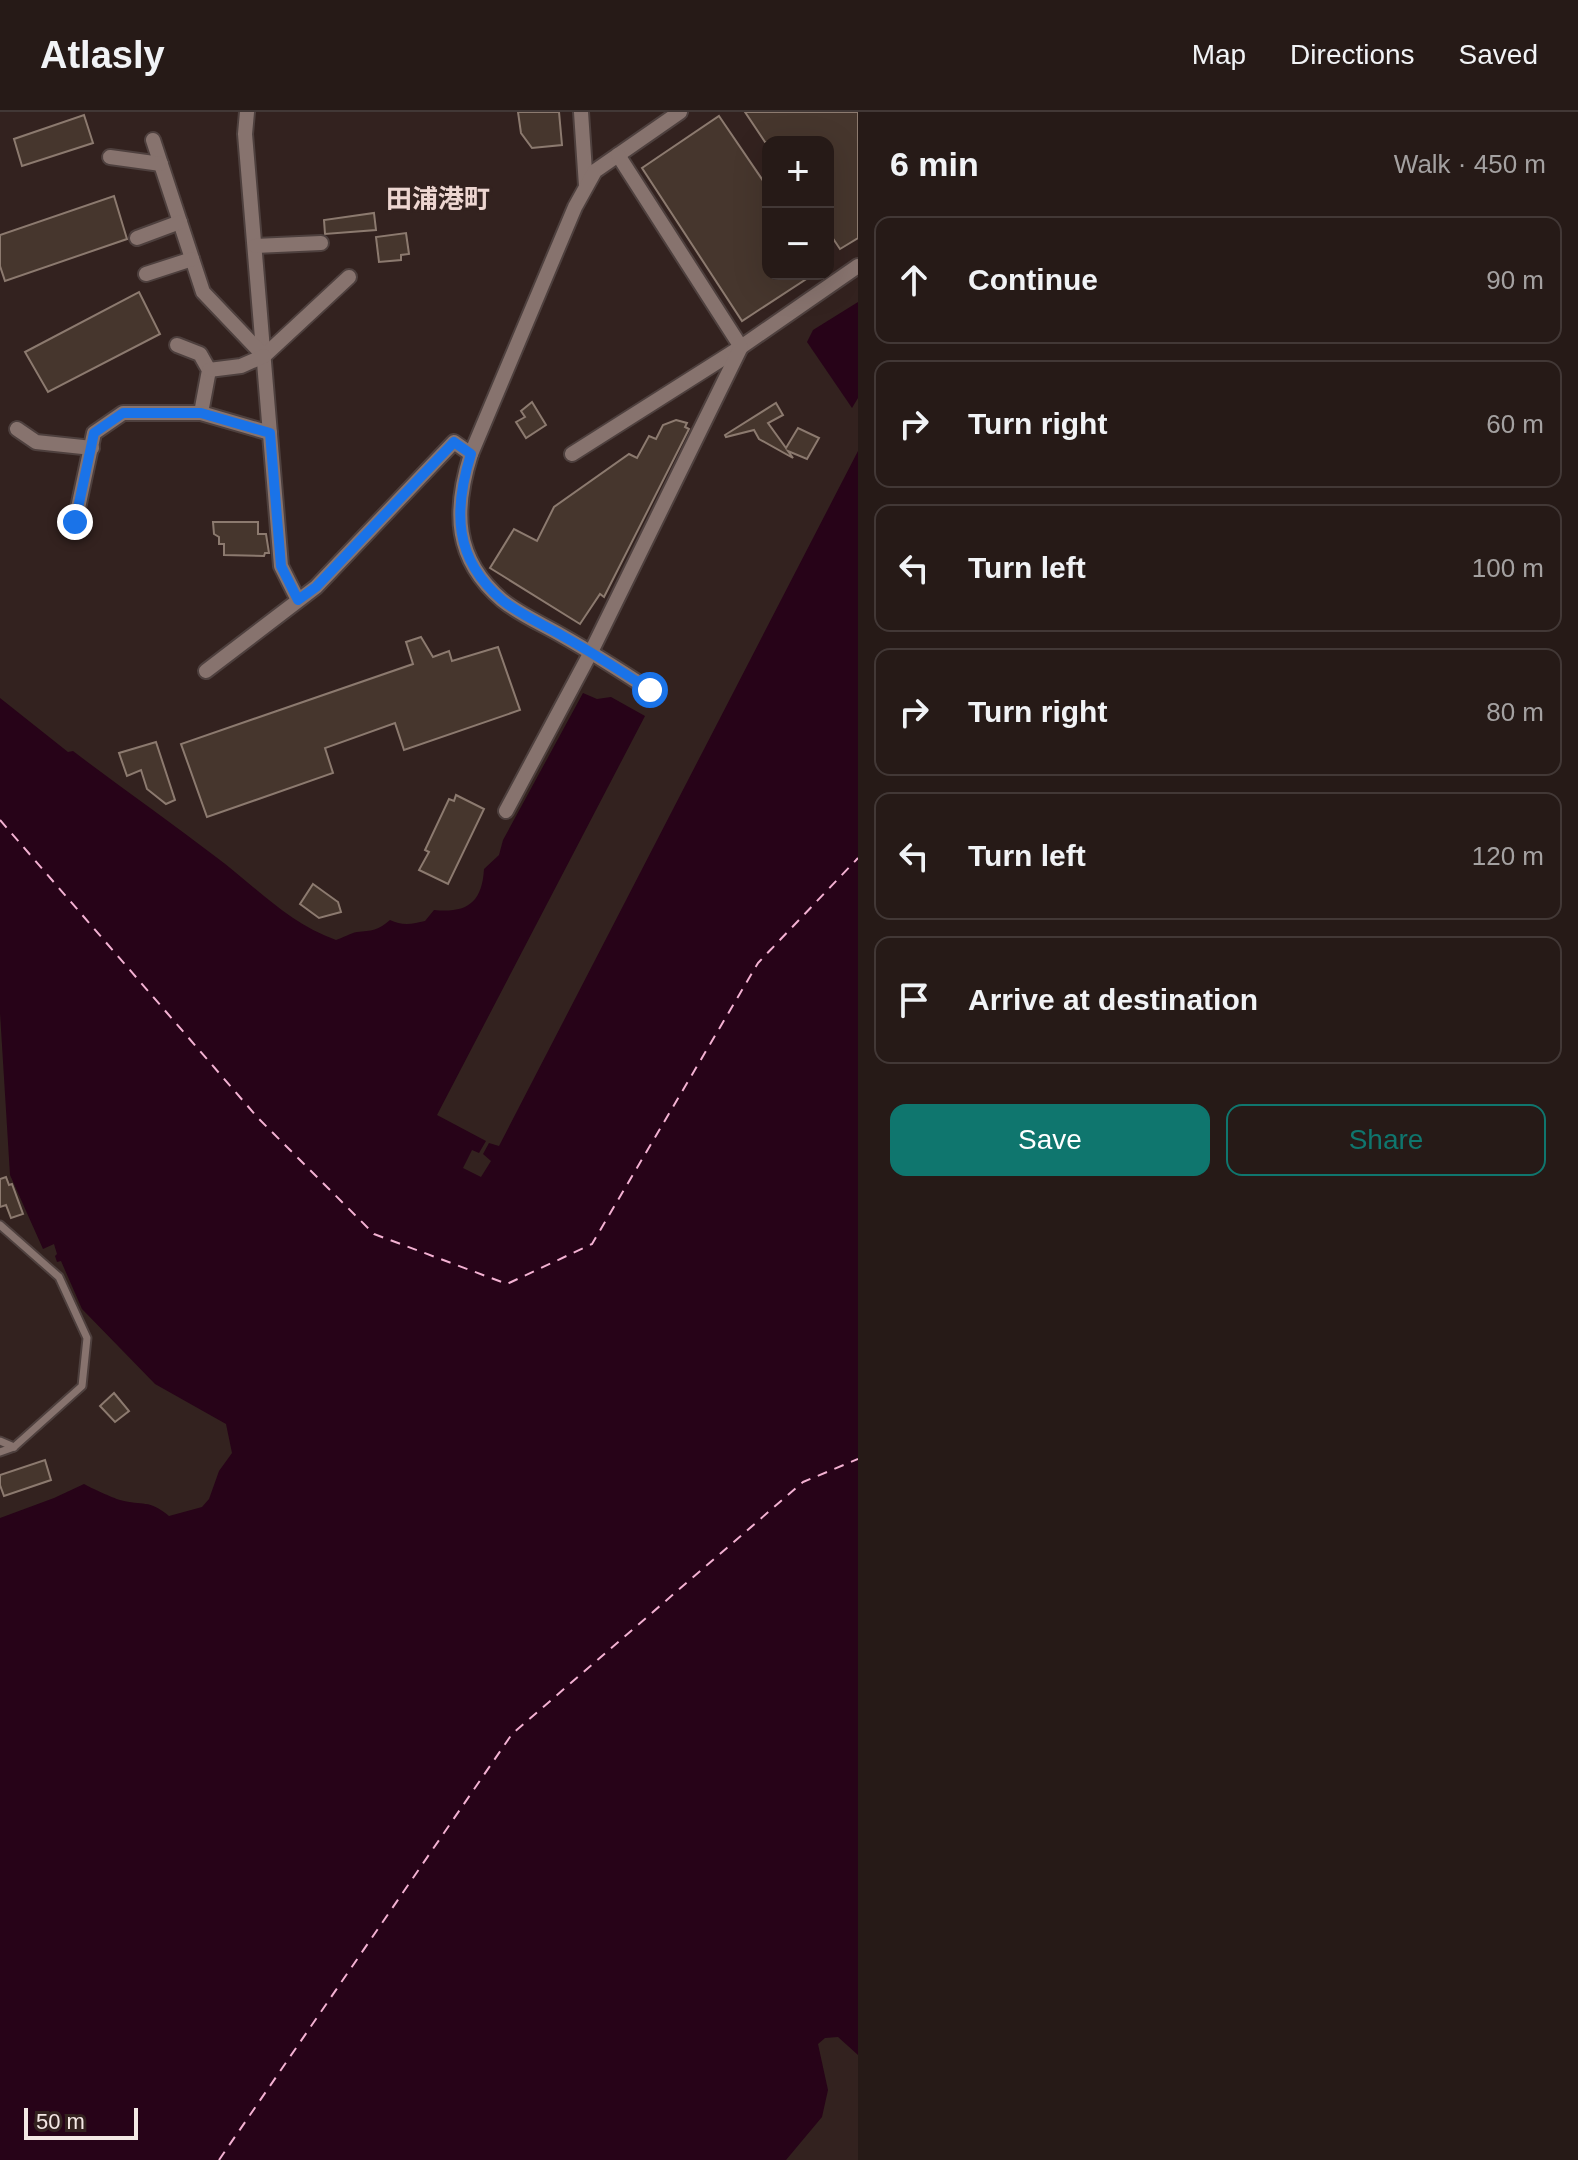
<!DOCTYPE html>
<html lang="en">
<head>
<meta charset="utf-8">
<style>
	:root { --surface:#261a17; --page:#2e2320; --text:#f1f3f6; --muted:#a4a1a1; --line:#423836; --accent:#0f766e }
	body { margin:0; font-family:Helvetica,"Noto Sans JP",sans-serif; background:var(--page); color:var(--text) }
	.controls { position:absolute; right:24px; top:24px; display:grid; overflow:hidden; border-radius:16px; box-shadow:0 8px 32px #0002 }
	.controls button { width:72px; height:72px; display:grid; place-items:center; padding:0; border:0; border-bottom:2px solid var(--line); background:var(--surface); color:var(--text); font:40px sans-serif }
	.scale { position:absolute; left:24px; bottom:20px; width:114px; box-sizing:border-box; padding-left:8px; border:4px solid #f4e8e5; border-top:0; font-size:22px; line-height:28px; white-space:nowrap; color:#f4e8e5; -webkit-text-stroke:6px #33221f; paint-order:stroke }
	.stop { position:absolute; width:24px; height:24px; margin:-18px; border:6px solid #1a73e8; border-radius:50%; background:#fff }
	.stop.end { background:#1a73e8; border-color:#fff; box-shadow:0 2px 8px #0008 }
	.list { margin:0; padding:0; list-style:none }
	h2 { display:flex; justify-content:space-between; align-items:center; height:104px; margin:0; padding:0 32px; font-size:34px }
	h2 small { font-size:26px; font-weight:400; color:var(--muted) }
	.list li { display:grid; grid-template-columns:52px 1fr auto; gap:24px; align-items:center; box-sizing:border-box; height:128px; margin:0 16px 16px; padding:0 16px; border:2px solid var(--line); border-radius:16px }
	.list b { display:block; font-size:30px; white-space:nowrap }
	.list em { font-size:26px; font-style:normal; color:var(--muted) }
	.actions { display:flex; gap:16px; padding:24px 32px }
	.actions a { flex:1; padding:18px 0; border:2px solid var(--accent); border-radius:16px; text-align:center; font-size:28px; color:var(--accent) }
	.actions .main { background:var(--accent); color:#fff }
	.icon { flex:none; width:44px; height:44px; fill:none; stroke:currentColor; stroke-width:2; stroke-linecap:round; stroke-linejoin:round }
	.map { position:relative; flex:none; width:858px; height:2048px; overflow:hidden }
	header { display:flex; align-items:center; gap:48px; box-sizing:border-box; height:112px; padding:0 40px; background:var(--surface); border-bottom:2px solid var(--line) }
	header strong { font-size:38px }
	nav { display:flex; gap:44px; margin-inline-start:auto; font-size:28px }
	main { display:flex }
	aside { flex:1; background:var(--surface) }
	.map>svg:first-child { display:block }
	.water { fill:#270318 }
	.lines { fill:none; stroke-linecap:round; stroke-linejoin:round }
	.ferry { stroke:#f3b1d2; stroke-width:2; stroke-dasharray:10 8; stroke-linecap:butt }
	.building { fill:#46362d; stroke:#8c7a6f; stroke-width:2 }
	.lane-casing { stroke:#4e403e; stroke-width:11 }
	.street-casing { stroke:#4e403e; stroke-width:18 }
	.lane { stroke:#87736e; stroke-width:7 }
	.street { stroke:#87736e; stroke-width:14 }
	.route { stroke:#1a73e8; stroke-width:10 }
	.labels { text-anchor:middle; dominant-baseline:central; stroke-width:6; stroke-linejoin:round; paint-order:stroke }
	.neighbourhood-label { font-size:26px; font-weight:bold; fill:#edd6d1; stroke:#33221f }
</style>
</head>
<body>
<header>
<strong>Atlasly</strong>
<nav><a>Map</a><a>Directions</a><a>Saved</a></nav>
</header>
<main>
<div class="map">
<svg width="858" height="2048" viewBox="0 0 858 2048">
	<rect width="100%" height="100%" fill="#33221f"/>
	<g class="water">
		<path d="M858 190V286L852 296 807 230 813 218Z"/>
		<path d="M858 339V1943L838 1925 825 1926 818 1932 828 1978 822 2005 786 2048H0V1406L54 1386 84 1372C91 1376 113 1386 120 1388 143 1394 149 1387 169 1404L202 1395 209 1387 219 1359 232 1341 226 1312 155 1272 82 1197 61 1149 57 1150 55 1144 57 1142 54 1132 43 1137 10 1063 0 901V586L68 640 73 639C120 675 169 709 216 745 255 774 288 811 336 828 343 826 350 821 357 820 371 819 379 818 390 808 402 814 413 812 425 809L434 798C466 801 482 792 484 757L499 743 503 728 583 581 597 587 611 585 645 604 437 1003 486 1029 479 1041 472 1038 463 1056 481 1065 491 1049 483 1042 489 1031 499 1034Z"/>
	</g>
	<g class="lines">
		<g class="ferry">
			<path d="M0 708 258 1006 374 1122 507 1172 592 1132 758 851 858 746"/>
			<path d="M219 2048 512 1622 803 1370 858 1347"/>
		</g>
	</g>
	<g class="building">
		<path d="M518 0H559L562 33 532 36 521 21Z"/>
		<path d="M745 0H858V126L840 137 828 119V30H765Z"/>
		<path d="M84 3 93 31 22 54 14 27Z"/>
		<path d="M719 4 768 76V162H814L742 209 642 56Z"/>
		<path d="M114 84 127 127 5 169 0 154V123Z"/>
		<path d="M374 101 376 118 325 122 324 108Z"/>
		<path d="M406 121 409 142 401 143V148L379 150 376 125Z"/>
		<path d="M139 180 160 222 48 280 25 240Z"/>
		<path d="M532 290 546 313 526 326 516 310 525 305 521 299Z"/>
		<path d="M776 291 783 303 768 311 786 336 798 316 819 326 807 347 788 339 793 346 759 327 754 318 726 325 725 323Z"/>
		<path d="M676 308 687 311 685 315 689 317 604 485 600 482 580 512 490 456 514 417 537 429 554 395 629 342 637 346 649 324 656 327 663 313Z"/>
		<path d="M213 410H258V422H266L269 441H265L264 444 224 443V432H219V425L214 422Z"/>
		<path d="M421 525 433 545 449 539 452 549 498 535 520 598 404 638 395 611 325 636 333 661 207 705 181 632 413 552 406 530Z"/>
		<path d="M156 630 175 688 166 692 147 677 141 658 127 664 119 641Z"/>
		<path d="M456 683 484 697 448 772 419 758 429 740 425 738 449 687 454 689Z"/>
		<path d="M313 772 338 790 341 800 319 806 300 792Z"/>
		<path d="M6 1065 9 1073 12 1072 23 1102 11 1106 6 1093 0 1095V1067Z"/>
		<path d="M114 1281 129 1299 115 1310 100 1294Z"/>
		<path d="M45 1348 51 1368 4 1384 0 1373V1363Z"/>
	</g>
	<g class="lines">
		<g class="lane-casing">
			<g id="lane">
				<path d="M0 1113 59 1165 87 1226 82 1274 14 1335 0 1340"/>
				<path d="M0 1329 14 1335"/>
			</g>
		</g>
		<g class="street-casing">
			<g id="street">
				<path d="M247 0 245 22 281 454 298 488"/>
				<path d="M581 0 586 74"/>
				<path d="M153 28 203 180 264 244 349 165"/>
				<path d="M110 45 161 52"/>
				<path d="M137 126 180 110"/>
				<path d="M255 134 321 131"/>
				<path d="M146 162 192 147"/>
				<path d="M177 233 200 242 209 258 201 301"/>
				<path d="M209 258 241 254 264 244"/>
				<path d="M17 317 36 330 92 336"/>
				<path d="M572 342 741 235 858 154"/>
				<path d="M75 410 94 321 123 301H201L270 321"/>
				<path d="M206 559 316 475 454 330 471 342"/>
				<path d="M650 578C621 559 591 540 561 523 542 512 519 502 502 488 454 447 453 399 471 342L575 95 595 59 680 0"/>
				<path d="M506 699 591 540 741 235 618 43"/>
			</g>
		</g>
		<use href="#lane" class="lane"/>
		<use href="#street" class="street"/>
	</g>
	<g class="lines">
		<path class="route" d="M75 410 94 321 123 301H201L270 321 281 454 298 488 316 475 454 330 471 342C453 399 454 447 502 488 519 502 542 512 561 523 591 540 621 559 650 578"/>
	</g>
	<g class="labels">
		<g class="neighbourhood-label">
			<text x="438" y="87">田浦港町</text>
		</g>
	</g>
</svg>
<div class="controls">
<button>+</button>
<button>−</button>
</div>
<div class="scale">50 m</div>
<div class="stop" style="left:650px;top:578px"></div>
<div class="stop end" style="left:75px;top:410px"></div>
</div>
<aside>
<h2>6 min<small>Walk · 450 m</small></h2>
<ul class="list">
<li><svg class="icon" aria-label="ahead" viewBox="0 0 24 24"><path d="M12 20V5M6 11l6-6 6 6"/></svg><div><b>Continue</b></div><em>90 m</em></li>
<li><svg class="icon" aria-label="right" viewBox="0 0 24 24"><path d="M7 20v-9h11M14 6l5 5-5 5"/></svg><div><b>Turn right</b></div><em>60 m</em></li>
<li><svg class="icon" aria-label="left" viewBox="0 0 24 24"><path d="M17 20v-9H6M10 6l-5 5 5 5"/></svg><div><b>Turn left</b></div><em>100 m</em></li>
<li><svg class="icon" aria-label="right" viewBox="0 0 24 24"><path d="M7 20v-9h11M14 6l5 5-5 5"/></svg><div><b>Turn right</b></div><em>80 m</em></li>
<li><svg class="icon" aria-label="left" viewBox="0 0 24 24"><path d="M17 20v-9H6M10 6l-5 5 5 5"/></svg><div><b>Turn left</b></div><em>120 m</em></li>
<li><svg class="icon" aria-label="arrive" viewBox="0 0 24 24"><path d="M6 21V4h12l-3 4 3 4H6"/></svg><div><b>Arrive at destination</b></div></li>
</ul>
<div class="actions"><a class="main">Save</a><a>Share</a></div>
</aside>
</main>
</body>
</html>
